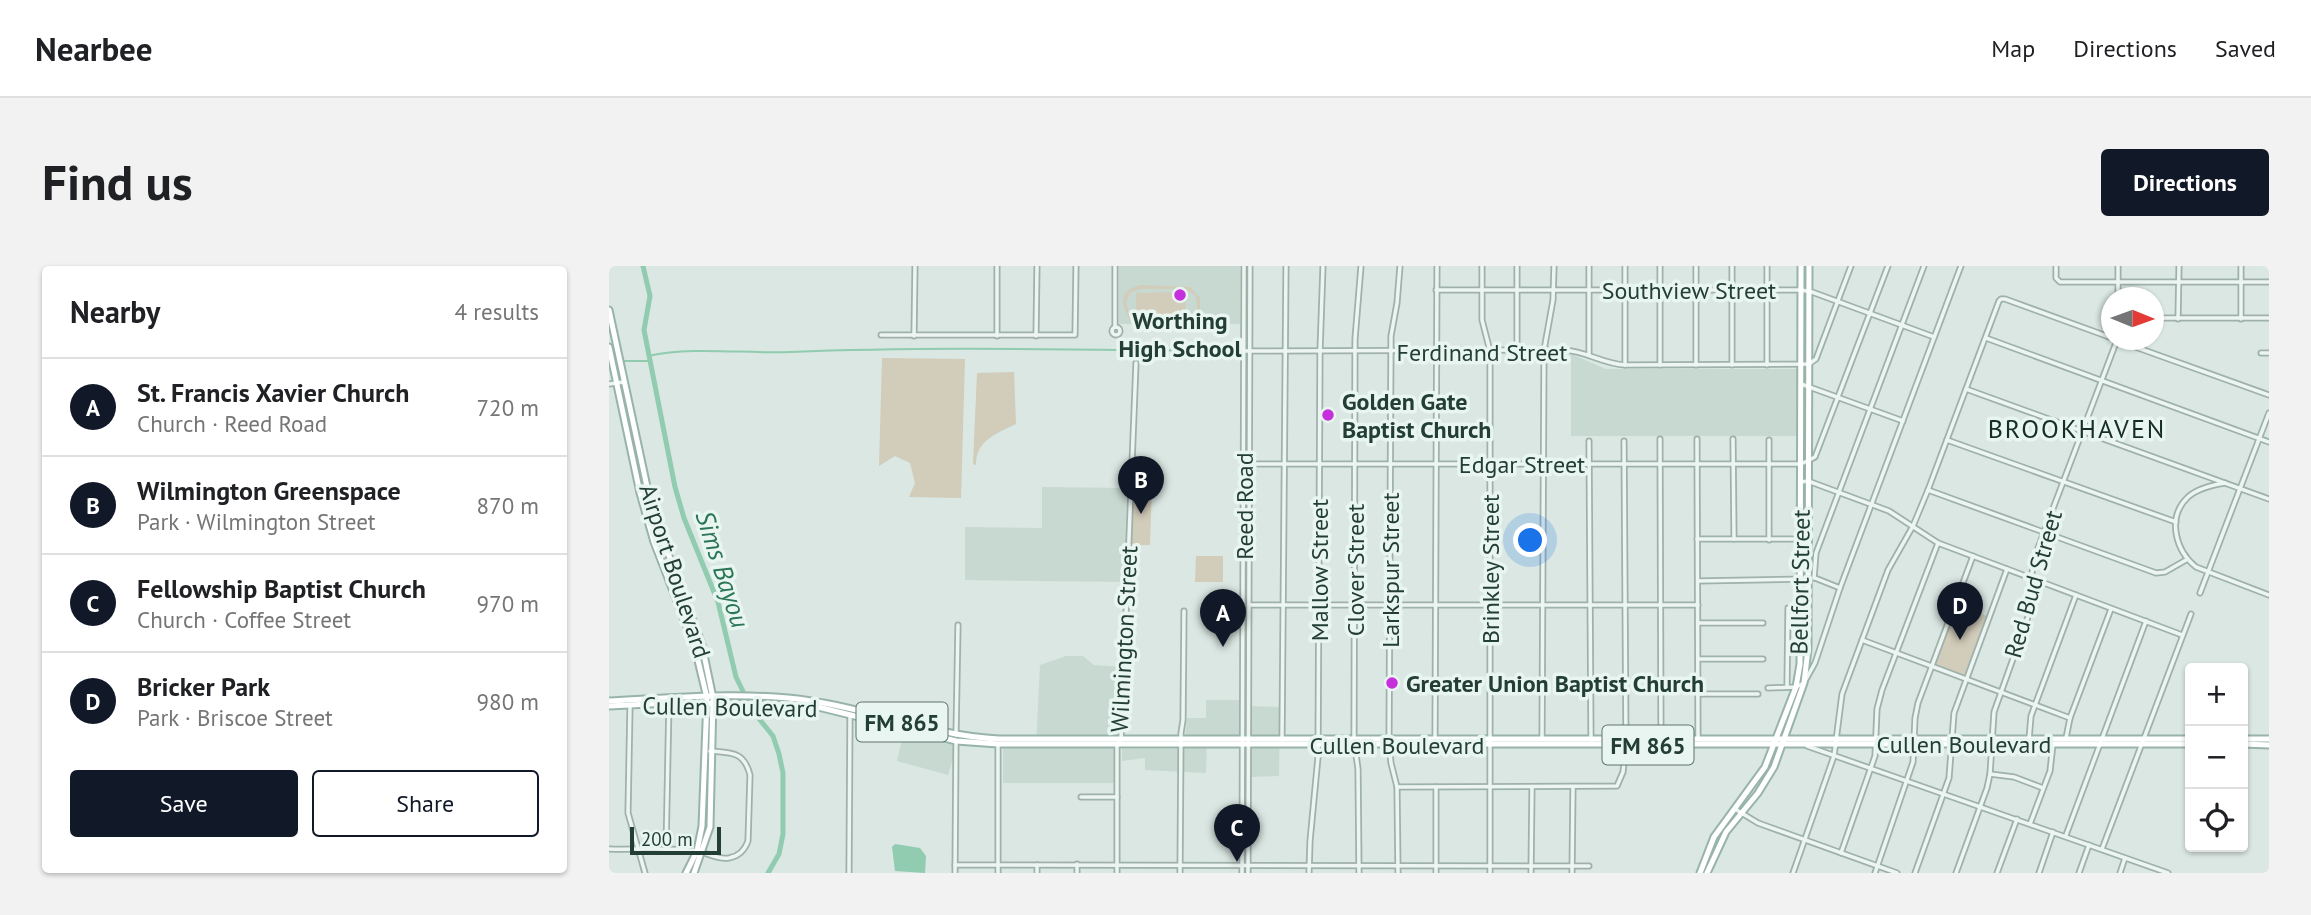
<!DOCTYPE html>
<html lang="en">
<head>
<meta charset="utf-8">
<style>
	:root { --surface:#fff; --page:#f2f2f2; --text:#202124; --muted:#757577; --line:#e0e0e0; --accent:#111827 }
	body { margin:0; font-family:"PT Sans",sans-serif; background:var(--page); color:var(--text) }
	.controls { position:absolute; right:21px; bottom:21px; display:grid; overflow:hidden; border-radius:7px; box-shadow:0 2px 5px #0004 }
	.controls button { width:63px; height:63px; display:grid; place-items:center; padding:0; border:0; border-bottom:2px solid var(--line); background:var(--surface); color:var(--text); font:35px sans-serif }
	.compass { position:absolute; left:1492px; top:21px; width:63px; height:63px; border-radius:50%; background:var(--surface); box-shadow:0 2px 5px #0004; rotate:91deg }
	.scale { position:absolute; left:21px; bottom:18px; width:91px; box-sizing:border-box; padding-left:7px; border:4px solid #233e35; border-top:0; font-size:19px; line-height:24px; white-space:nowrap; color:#233e35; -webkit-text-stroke:5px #e9f5f0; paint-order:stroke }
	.you { position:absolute; left:922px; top:275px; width:24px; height:24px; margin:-18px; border:5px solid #fff; border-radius:50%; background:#1a73e8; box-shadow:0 0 0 10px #1a73e833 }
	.badge { display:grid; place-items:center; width:46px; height:46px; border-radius:50%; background:var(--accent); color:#fff; font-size:23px; font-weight:700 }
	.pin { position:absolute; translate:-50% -58px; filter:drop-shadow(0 2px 4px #0008) }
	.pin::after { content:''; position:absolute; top:37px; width:24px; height:21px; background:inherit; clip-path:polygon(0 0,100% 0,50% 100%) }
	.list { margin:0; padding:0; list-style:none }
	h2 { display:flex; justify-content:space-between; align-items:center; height:91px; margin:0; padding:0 28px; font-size:30px }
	h2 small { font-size:23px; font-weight:400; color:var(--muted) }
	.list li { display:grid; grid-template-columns:46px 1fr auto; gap:21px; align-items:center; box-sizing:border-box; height:98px; padding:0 28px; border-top:2px solid var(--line) }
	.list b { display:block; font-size:26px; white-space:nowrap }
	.list p { margin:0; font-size:23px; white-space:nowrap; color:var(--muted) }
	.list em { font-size:23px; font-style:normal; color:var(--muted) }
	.actions { display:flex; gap:14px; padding:21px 28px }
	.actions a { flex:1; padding:16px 0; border:2px solid var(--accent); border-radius:7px; text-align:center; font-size:24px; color:var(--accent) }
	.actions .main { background:var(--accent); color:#fff }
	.icon { flex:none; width:38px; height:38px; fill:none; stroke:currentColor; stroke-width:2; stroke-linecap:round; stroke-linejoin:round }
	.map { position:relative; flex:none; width:1660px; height:607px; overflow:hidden; border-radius:7px }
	header { display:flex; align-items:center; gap:42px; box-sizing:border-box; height:98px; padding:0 35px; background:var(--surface); border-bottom:2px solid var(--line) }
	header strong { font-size:33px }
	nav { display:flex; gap:38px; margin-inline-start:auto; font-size:24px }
	.intro { display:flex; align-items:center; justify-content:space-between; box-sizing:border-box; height:168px; padding:0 42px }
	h1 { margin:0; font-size:49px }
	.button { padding:18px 32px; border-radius:7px; background:var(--accent); color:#fff; font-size:24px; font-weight:700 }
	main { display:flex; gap:42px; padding:0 42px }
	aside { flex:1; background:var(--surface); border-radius:7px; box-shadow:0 2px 5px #0004 }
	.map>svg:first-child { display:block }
	.built { fill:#c8d9d2 }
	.green { fill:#d2ccba; fill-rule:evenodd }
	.water { fill:#91cbb0 }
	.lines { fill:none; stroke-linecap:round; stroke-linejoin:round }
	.stream { stroke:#91cbb0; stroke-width:2 }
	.river { stroke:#91cbb0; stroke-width:5 }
	.minor-casing { stroke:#9fb1ab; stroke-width:7 }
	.major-casing { stroke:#98b4a9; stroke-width:9 }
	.minor { stroke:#edf5f2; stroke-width:3.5 }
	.major { stroke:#fff; stroke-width:5 }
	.poi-dot { fill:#c62fdc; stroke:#e9f5f0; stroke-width:2.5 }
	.labels { text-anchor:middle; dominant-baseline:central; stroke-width:7; stroke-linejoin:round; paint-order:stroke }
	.shield { fill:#e9f5f0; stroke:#5e756d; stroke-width:2 }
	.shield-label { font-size:23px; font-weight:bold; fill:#233e35 }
	.street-label { font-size:24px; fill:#233e35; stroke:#e9f5f0 }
	.poi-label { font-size:24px; font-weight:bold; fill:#233e35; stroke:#e9f5f0; text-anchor:start }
	.neighbourhood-label { font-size:26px; letter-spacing:2px; fill:#162e27; stroke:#e9f5f0 }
	.water-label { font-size:26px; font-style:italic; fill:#2a7555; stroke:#e9f5f0 }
</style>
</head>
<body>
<header>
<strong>Nearbee</strong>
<nav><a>Map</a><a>Directions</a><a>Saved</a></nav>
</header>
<div class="intro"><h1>Find us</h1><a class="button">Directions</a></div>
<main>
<aside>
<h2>Nearby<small>4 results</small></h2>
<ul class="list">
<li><span class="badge">A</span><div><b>St. Francis Xavier Church</b><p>Church · Reed Road</p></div><em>720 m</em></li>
<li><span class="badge">B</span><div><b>Wilmington Greenspace</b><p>Park · Wilmington Street</p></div><em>870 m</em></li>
<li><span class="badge">C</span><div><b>Fellowship Baptist Church</b><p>Church · Coffee Street</p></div><em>970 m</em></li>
<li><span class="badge">D</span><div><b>Bricker Park</b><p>Park · Briscoe Street</p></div><em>980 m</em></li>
</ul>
<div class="actions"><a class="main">Save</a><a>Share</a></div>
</aside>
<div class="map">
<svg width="1660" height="607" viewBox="0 0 1660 607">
	<rect width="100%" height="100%" fill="#dae7e2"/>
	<g class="built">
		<rect x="510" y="0" width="121" height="58"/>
		<path d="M962 88 997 103H1188V170H962Z"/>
		<path d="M433 221 518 222 517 316 356 314V261L433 262Z"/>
		<path d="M457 390H474L485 399 512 401 506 517H394V482L427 481 431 399Z"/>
		<path d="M597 434H630L642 440 671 441 670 510 642 511 643 471 598 470 597 507 536 504V492L513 495V483H575L578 452H597Z"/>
		<path d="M295 465 345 479 344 493 339 509 288 495Z"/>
	</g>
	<g class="green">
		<path d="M532 19 581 21 591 32V44L584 56H522C514 41 506 25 532 19ZM532 23H576L587 30 588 43 583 49 576 53H531L520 47 517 36 522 26Z"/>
		<path d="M576 26 577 49H527V27Z"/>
		<path d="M273 92 356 93 352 232 300 231 306 217 301 197 286 190 270 200Z"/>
		<path d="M405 106 407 158C387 168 367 174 367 199L364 198 368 107Z"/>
		<path d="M524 218H543L541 279H521Z"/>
		<path d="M587 290H614V316H586Z"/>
		<path d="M1350 332 1365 338 1363 345 1378 350 1355 410 1324 399Z"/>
	</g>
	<path class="water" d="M286 578 311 582 317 590 316 607 286 605 283 581Z"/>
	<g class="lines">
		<g class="stream">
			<path d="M39 90C86 80 134 88 182 86 330 80 479 84 627 85"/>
			<path d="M0 95H40"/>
		</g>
		<path class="river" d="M34 0 41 30 35 64 66 221 75 252 109 336 127 411 143 444 164 470 170 488 174 507V568L170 588 159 607"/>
		<g class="minor-casing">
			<g id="minor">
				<path d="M506 0V61"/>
				<path d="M873 0V54L881 85V607"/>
				<path d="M1016 0V99"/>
				<path d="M1051 0V99"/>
				<path d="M1123 0V99"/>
				<path d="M1158 0V99"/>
				<path d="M1447 0V12L1451 16H1660"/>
				<path d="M827 24H1192L1203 26 1325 71"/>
				<path d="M1509 32V0"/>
				<path d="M1545 52H1660"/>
				<path d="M1569 53 1570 0"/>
				<path d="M1632 53V0"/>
				<circle cx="507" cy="65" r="4"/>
				<path d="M272 69H466L467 0"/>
				<path d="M305 70 306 0"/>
				<path d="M388 70V0"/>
				<path d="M427 70 428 0"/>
				<path d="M1377 72 1660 176"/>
				<path d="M1507 74 1660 129"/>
				<path d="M635 85 955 84C977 85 994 98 1016 99L1200 98 1207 93 1242 0"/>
				<path d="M908 85V0"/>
				<path d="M1652 87H1660"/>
				<path d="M980 89V0"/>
				<path d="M1087 99V0"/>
				<path d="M0 118 15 116"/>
				<path d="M1192 118 1294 155"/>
				<path d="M1357 123 1660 233"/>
				<path d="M1051 173 1052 475"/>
				<path d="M1088 173 1089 472"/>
				<path d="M1124 173 1125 273"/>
				<path d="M1338 174 1567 256"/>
				<path d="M980 175 982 474"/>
				<path d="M635 198H1192L1206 191 1279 0"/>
				<path d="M1192 216 1199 215 1280 245 1329 277 1573 369"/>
				<path d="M1616 217C1603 219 1589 222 1579 231 1557 252 1567 285 1587 301L1660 329"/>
				<path d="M1319 224 1547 307 1556 306 1577 294"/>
				<path d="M1088 273H1191"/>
				<path d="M1160 274V174"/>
				<path d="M1205 312 1207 287 1315 0"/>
				<path d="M1206 312 1231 322"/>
				<path d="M1089 315 1199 313"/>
				<path d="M1591 327 1660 147"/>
				<path d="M640 339H1089"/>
				<path d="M1089 357H1154"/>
				<path d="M1253 374 1461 452"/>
				<path d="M1089 393H1154"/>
				<path d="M1178 420 1179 342"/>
				<path d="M1159 422 1187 421 1195 417 1206 397 1231 322 1352 0"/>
				<path d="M1089 428H1149"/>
				<path d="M21 440 19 547 36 607"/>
				<path d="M347 469 349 359"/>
				<path d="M1457 472 1461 452 1502 343"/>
				<path d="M933 473 935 84 944 34 945 0"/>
				<path d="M1420 473 1422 450 1467 329"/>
				<path d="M673 474 677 0"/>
				<path d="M826 474 828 0"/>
				<path d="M1198 480 1559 607"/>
				<path d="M1381 508 1405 511 1434 522"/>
				<path d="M788 521 1008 520 1014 506 1017 479 1015 175"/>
				<path d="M827 521V607"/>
				<path d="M472 531H508"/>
				<path d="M1126 543 1149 557 1288 607"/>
				<path d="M1421 558 1441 505 1444 478"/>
				<path d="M1457 569 1537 355"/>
				<path d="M0 583C26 584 64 581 88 585 99 587 108 594 120 592 130 590 136 584 139 575L141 509C135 485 122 487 101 485"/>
				<path d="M1493 583 1582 348"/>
				<path d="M57 584 60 436"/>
				<path d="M1232 587 1266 490 1268 443 1273 424 1329 277"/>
				<path d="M346 599 980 600"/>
				<path d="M240 607 241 449"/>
				<path d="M346 607 347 475"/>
				<path d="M389 607V479"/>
				<path d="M428 607V599"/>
				<path d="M468 607V598"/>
				<path d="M508 607V479L512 473 527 97"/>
				<path d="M571 607 572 467 574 454 575 345"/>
				<path d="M633 607 635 0"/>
				<path d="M639 607 641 0"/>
				<path d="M700 607 701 575 709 491 711 85 714 0"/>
				<path d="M750 607 749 503 745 474 746 73 752 0"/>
				<path d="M789 607 788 521 782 497 780 479 782 70 788 37 791 0"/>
				<path d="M922 607 923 521"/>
				<path d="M963 607 964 522"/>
				<path d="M1184 607 1225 490 1233 428 1279 304 1304 260 1319 224 1390 35 1392 33H1396L1503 72"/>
				<path d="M1266 607 1304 496 1306 452 1309 437 1364 290"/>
				<path d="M1306 607 1340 512 1345 447 1398 303"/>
				<path d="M1347 607 1378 522 1381 508 1385 446 1420 348 1422 312 1426 290 1508 74"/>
				<path d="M1388 607 1408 553"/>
				<path d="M1430 607 1444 566"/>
				<path d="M1470 607 1480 579"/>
				<path d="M1511 607 1516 592"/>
			</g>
		</g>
		<g class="major-casing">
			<g id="major">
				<path d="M0 44 43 244 93 379 104 432 101 561 85 607"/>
				<path d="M0 81 31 227 45 276 86 382 98 432 93 560 88 585 77 607"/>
				<path d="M0 435C63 432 141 425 202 435 266 444 325 470 390 473H1581"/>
				<path d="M0 440 60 437 192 439 209 441 347 475 389 478H1581"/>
				<path d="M1634 473H1660"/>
				<path d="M1634 478 1660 479"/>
				<path d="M1091 607 1105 571 1156 501 1187 421 1191 398 1192 0"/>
				<path d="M1098 607 1117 566 1149 527 1165 501 1195 417 1199 383 1200 0"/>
			</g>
		</g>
		<use href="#minor" class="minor"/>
		<use href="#major" class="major"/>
	</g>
	<g class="poi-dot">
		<circle cx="571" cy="29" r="7"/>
		<circle cx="719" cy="149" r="7"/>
		<circle cx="783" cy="417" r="7"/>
	</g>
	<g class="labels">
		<g class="shield">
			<rect x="247.5" y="436.5" width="91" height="39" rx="5"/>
			<rect x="993.5" y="459.5" width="91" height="39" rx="5"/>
		</g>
		<g class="shield-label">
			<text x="293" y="456">FM 865</text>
			<text x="1039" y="479">FM 865</text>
		</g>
		<g class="street-label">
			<text x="1080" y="24">Southview Street</text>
			<text x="873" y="86">Ferdinand Street</text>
			<text x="913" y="198">Edgar Street</text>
			<text transform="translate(635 240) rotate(-90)">Reed Road</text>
			<text transform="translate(881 303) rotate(-90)">Brinkley Street</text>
			<text transform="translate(710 304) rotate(-90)">Mallow Street</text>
			<text transform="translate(746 304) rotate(-90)">Clover Street</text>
			<text transform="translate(781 304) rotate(-90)">Larkspur Street</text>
			<text transform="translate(66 305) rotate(72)">Airport Boulevard</text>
			<text transform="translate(1191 316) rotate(-89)">Bellfort Street</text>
			<text transform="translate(1424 318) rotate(-74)">Red Bud Street</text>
			<text transform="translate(515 373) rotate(-87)">Wilmington Street</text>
			<text transform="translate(121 441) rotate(1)">Cullen Boulevard</text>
			<text x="1355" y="478">Cullen Boulevard</text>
			<text x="788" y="479">Cullen Boulevard</text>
		</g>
		<g class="poi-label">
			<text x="571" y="54" text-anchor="middle">Worthing<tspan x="571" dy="28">High School</tspan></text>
			<text x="733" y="135">Golden Gate<tspan x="733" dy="28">Baptist Church</tspan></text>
			<text x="797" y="417">Greater Union Baptist Church</text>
		</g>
		<g class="neighbourhood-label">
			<text x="1468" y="162">BROOKHAVEN</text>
		</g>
		<g class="water-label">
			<text transform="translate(114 303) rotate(72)">Sims Bayou</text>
		</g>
	</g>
</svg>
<div class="controls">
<button>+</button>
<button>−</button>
<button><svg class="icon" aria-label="locate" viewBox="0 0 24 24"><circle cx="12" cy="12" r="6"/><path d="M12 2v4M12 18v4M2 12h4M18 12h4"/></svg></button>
</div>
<svg class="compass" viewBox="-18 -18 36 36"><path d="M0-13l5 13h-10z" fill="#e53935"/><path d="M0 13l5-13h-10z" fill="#757577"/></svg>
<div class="scale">200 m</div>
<div class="you"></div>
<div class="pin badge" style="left:614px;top:381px">A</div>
<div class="pin badge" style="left:532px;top:248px">B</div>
<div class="pin badge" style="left:628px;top:596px">C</div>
<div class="pin badge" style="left:1351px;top:374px">D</div>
</div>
</main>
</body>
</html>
